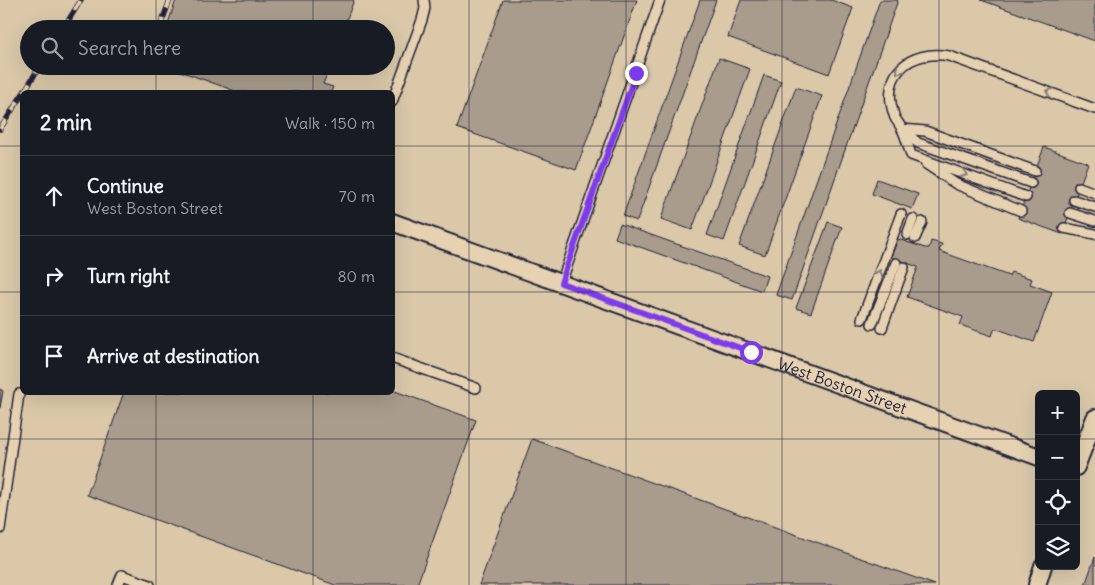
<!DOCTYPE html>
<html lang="en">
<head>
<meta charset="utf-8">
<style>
	:root { --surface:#171b24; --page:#242831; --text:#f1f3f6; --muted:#9ea1a6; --line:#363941 }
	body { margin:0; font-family:Delius,sans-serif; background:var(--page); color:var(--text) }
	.controls { position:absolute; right:15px; bottom:15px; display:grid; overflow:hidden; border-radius:8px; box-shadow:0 5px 20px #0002 }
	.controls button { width:45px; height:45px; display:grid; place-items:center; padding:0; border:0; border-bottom:1px solid var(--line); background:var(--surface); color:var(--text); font:25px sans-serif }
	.stop { position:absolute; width:15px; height:15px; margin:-11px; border:4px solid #7c3aed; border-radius:50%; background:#fff }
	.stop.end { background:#7c3aed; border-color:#fff; box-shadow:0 1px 5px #0008 }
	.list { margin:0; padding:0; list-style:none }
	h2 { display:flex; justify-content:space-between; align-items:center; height:65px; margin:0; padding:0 20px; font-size:21px }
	h2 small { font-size:16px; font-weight:400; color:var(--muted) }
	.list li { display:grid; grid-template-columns:32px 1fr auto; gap:15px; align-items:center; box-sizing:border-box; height:80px; padding:0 20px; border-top:1px solid var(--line) }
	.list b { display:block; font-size:19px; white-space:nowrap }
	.list p { margin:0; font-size:16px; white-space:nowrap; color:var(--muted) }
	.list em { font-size:16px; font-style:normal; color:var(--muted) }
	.icon { flex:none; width:28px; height:28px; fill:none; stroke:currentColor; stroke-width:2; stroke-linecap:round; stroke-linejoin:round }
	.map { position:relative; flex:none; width:1095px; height:585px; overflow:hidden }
	.search { position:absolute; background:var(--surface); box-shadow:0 5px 20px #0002; left:20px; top:20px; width:375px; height:55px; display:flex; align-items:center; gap:12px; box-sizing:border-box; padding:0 18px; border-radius:28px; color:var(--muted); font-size:19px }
	.panel { position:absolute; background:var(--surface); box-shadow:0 5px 20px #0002; left:20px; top:90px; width:375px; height:305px; border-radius:8px }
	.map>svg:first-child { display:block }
	.building { fill:#a99c8c; stroke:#22223b }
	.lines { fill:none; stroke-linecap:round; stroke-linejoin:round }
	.service-casing { stroke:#22223b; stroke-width:12 }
	.minor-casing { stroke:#22223b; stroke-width:20 }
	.service { stroke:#e6d2b0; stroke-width:9 }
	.minor { stroke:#e6d2b0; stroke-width:16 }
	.rail-casing { stroke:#22223b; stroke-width:5.5 }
	.rail { stroke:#e6d2b0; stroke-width:4; stroke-dasharray:11; stroke-linecap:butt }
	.oneway { stroke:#847a76 }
	.route { stroke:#7c3aed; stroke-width:6 }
	.grid { fill:none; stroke:#22223b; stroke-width:1; stroke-opacity:0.55 }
	.labels { text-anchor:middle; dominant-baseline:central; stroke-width:4; stroke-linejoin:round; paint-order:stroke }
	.street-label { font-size:16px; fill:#22223b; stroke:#e6d2b0 }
</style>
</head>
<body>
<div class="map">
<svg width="1095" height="585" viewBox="0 0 1095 585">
	<rect width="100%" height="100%" fill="#dac8a9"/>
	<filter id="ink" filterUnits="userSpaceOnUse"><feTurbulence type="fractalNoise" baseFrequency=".02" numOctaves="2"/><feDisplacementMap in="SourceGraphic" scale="10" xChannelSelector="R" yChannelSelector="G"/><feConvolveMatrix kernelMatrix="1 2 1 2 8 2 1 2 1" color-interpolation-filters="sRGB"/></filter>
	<g filter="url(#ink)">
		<g class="building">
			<path d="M176 0H354L343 29H166Z"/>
			<path d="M503 0H637L576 170 457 128Z"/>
			<path d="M700 0H716L637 221 623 216Z"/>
			<path d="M741 0H831L853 8 829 74 728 37Z"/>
			<path d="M880 0H898L792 300 776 295Z"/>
			<path d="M981 0H1095V41Z"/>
			<path d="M719 58 750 69 692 230 661 219Z"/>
			<path d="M166 66H330L323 84 333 87 331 92H238Z"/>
			<path d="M764 75 781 81 724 241 707 235Z"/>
			<path d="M796 87 822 96 765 255 739 246Z"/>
			<path d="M1044 147 1088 163 1062 234 1018 218Z"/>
			<path d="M877 179 918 194 912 209 872 194Z"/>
			<path d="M828 222 842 227 811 313 796 308Z"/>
			<path d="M620 224 767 276 762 291 615 238Z"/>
			<path d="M898 239 925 248H929L931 241 942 244 939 251 1009 276 1011 272 1032 279 1030 284 1052 292 1034 342 995 328 992 336 960 325 963 317 907 297 918 267 891 257Z"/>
			<path d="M0 389 3 391 0 408Z"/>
			<path d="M392 390 476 420 417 585H335L87 495 124 392H392Z"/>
			<path d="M532 439 935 585H479Z"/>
			<path d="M1095 557V585H1085Z"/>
		</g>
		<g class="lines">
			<g class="service-casing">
				<g id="service">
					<path d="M392 102 422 20 425 8 424 0"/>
					<path d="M902 129 925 131 1035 171"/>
					<path d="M904 131 918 143 1031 183"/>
					<path d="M926 164 956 184 1021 211"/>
					<path d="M1079 187 1095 193"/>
					<path d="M1026 197 911 155C908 146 906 137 902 129 900 124 895 120 894 115 880 74 910 49 949 56L1095 109"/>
					<path d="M1074 200 1095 207"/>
					<path d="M1070 213 1095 221"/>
					<path d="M1064 228 1095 234"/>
					<path d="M907 235 913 219"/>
					<path d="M915 238 922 222"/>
					<path d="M561 283 660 0"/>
					<path d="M862 319 901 214"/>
					<path d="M872 324 896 263"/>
					<path d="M882 328 904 267"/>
					<path d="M392 358 476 388"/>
					<path d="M0 529 19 394"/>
					<path d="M118 585 122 575 150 585"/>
				</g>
			</g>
			<g class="minor-casing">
				<g id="minor">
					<path id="s1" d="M392 222 1039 457"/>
					<path d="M1076 467 1095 418"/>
					<path d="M1037 585 1043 566"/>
				</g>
			</g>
			<use href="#service" class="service"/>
			<use href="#minor" class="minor"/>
			<g class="rail-casing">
				<g id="rail">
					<path d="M63 29 81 0"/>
					<path d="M159 29 170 0"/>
					<path d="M24 92 40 66"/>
					<path d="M0 129 22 95"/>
				</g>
			</g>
			<use href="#rail" class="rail"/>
		</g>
		<defs><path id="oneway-chevron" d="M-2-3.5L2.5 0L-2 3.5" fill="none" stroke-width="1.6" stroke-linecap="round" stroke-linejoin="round" transform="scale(1.25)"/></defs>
		<g class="oneway">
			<use href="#oneway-chevron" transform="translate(899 71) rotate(128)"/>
			<use href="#oneway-chevron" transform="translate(1049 92) rotate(-160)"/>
			<use href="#oneway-chevron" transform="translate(964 174) rotate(20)"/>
			<use href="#oneway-chevron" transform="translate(879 273) rotate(-70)"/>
		</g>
	</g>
	<g class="lines" filter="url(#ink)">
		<path class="route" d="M636 73 561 283 751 352"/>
	</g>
	<path class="grid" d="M156 0V29M313 0V29M469 0V585M626 0V585M782 0V585M939 0V585M156 66V92M313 66V92M0 146H22M392 146H1095M0 292H22M392 292H1095M156 392V585M313 392V585M0 439H1039M1076 439H1095"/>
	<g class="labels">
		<g class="street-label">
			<text stroke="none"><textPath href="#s1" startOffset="479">West Boston Street</textPath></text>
		</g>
	</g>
</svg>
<div class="controls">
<button>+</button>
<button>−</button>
<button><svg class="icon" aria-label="locate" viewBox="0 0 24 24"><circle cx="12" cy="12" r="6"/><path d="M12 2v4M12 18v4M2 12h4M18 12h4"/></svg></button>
<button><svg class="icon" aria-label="layers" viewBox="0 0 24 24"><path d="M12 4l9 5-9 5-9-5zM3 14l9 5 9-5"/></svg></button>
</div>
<div class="stop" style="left:751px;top:352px"></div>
<div class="stop end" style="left:636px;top:73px"></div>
<div class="search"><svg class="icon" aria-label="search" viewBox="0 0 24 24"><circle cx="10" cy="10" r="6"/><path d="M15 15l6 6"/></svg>Search here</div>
<section class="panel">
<h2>2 min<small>Walk · 150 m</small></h2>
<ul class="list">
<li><svg class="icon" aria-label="ahead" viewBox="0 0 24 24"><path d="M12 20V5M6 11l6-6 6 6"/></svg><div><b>Continue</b><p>West Boston Street</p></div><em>70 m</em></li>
<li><svg class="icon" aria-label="right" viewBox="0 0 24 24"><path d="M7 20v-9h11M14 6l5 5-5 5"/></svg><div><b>Turn right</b></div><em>80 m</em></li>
<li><svg class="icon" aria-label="arrive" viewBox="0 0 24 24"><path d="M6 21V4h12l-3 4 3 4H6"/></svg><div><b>Arrive at destination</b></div></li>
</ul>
</section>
</div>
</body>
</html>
